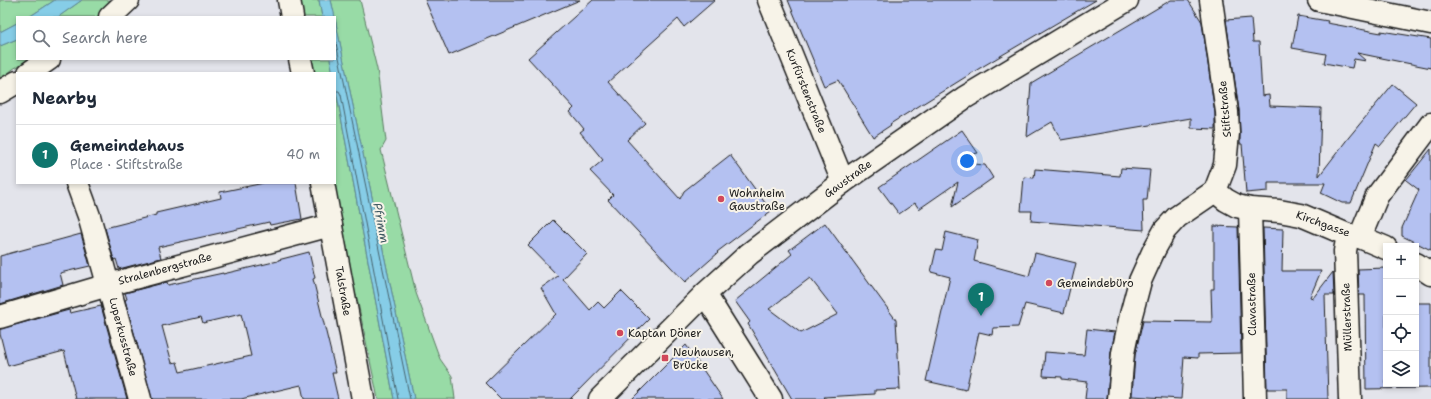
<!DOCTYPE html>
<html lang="en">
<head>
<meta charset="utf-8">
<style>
	:root { --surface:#fff; --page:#f2f2f3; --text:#1f2937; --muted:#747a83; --line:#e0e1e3; --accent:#0f766e }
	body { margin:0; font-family:"Shantell Sans",sans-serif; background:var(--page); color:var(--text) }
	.controls { position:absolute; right:12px; bottom:12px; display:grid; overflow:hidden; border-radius:0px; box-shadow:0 2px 6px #0003 }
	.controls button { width:36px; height:36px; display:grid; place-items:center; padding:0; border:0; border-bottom:1px solid var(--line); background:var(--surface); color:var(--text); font:20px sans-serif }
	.you { position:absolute; left:967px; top:161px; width:14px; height:14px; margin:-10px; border:3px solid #fff; border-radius:50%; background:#1a73e8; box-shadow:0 0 0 6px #1a73e833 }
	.badge { display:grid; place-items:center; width:26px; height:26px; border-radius:50%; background:var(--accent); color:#fff; font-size:13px; font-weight:700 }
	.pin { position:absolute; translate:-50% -33px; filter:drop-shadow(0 1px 2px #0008) }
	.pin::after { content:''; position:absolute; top:21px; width:14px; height:12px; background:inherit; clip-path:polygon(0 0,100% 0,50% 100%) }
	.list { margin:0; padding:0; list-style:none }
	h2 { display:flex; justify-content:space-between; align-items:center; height:52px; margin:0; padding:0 16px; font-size:17px }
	h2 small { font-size:13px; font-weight:400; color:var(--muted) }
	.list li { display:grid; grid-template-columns:26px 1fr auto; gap:12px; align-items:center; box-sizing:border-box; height:60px; padding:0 16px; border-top:1px solid var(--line) }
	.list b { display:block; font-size:15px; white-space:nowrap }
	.list p { margin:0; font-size:13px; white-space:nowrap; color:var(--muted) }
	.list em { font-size:13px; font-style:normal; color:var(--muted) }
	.icon { flex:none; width:22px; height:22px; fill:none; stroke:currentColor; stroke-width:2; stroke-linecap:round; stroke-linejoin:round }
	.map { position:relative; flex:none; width:1431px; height:399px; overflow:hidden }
	.search { position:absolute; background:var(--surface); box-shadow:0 2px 6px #0003; left:16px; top:16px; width:320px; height:44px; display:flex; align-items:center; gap:10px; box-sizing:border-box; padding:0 14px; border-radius:0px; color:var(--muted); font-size:15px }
	.panel { position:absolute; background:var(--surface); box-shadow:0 2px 6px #0003; left:16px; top:72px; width:320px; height:112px; border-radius:0px }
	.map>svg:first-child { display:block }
	.green { fill:#98dba6; stroke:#5a7c61 }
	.water { fill:#86cde7; stroke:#5c8696 }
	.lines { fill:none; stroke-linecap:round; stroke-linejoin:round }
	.shore { stroke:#46636d; stroke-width:1 }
	.building { fill:#b4c1f1; stroke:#1c1c1c; fill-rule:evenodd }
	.minor-casing { stroke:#1c1c1c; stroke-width:25 }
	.secondary-casing { stroke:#1c1c1c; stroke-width:25 }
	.minor { stroke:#f7f3e8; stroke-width:22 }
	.secondary { stroke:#f7f3e8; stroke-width:22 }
	.poi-dot { fill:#d1495b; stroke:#f7f3e8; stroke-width:1.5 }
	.labels { text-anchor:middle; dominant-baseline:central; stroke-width:4; stroke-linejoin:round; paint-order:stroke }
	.street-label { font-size:11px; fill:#1c1c1c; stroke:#f7f3e8 }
	.poi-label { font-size:11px; fill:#1c1c1c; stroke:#f7f3e8; text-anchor:start }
	.water-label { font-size:12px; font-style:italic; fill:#415a63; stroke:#f7f3e8 }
</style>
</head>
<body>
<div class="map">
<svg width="1431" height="399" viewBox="0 0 1431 399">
	<rect width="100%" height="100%" fill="#e3e4eb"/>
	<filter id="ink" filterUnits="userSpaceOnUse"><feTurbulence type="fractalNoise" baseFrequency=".025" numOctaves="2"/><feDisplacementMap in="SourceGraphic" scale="8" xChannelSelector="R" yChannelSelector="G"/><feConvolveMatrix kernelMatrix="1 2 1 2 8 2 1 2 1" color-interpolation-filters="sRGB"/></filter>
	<g filter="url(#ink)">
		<g class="green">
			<path d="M0 0H55L29 17H17V23L0 32Z"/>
			<path d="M82 0H115L97 17H58Z"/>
			<path d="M297 0H319L322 17H300Z"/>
			<path d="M331 0H360L377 69 386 141 381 150 416 293 440 359 452 376 455 399H414Z"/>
			<path d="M17 39V59H30L13 69 0 80V46Z"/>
			<path d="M308 59H330L333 73H311Z"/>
			<path d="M335 85 394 399H378L357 298 354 291 332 183H335Z"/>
		</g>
		<g class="water">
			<path d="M55 0H82L58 17H29Z"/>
			<path d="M319 0H331L335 17H322Z"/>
			<path d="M335 18 346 72 414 399H394L335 85V73H333L330 59H335Z"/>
			<path d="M17 23V39L0 46V32Z"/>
		</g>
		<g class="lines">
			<g class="shore">
				<path d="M335 38 410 399"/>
				<path d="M335 91H339L341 95 398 399"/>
			</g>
		</g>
		<g class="building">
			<path d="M425 0H580L449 55Z"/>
			<path d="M593 0H715L684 27 678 19 608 82 645 123 627 140 680 199 684 191 730 155 771 211 717 252 718 253 685 282 608 200 613 195 590 171 603 160 580 132 584 129 570 112 574 108 528 58Z"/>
			<path d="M788 0H1096L980 68 890 124 891 125 873 137 838 80 824 86Z"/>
			<path d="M1171 0H1188L1202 22 1215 113V129L1191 128V118L1061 140 1052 122 1027 137 1031 83Z"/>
			<path d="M1298 16 1328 21 1327 23 1381 33V31L1431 39V68L1357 53 1366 61 1354 59 1352 68 1324 63 1326 54 1292 48Z"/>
			<path d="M1251 18 1253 42H1259L1262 96 1269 95 1270 106 1321 108 1319 176 1349 137 1393 84 1416 103 1380 146 1376 143 1351 203H1342L1321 193 1325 183H1268V191L1246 193 1242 144H1240V132L1239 110 1226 20Z"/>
			<path d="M962 130 978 153 962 156V163L985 165 993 178 952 207 958 182 919 209 915 203 899 214 879 187Z"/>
			<path d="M1431 149V250L1402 236V228L1419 190 1406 180Z"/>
			<path d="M1121 168 1150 170 1147 200H1143L1144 230 1031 221 1032 211H1021L1024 177 1034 178 1035 169 1120 176Z"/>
			<path d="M264 183H296L302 219 270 225 269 222 158 247 161 258 119 269 116 259 114 260 105 228 156 215V213L221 198 220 192Z"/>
			<path d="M553 220 587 254 563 279 590 310 598 302 604 308 621 291 649 319 570 399H501L485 383 556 314 541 288 558 276 528 245Z"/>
			<path d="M825 223 896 320 900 389 875 390V394L824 397 826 399H792L748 324 750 322 735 301 792 254 789 250ZM810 278 838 314 801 333 769 309Z"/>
			<path d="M1214 226 1238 227 1241 353 1198 354V358L1184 357 1181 399 1132 396 1135 355 1143 321 1212 322 1211 289H1214Z"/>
			<path d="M1263 228 1283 229 1282 271H1321L1310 297 1313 298 1333 272 1334 295H1325L1328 399H1287V389H1267Z"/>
			<path d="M946 232 978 240 974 261 1029 276 1035 253 1076 263 1064 313 1025 304 1018 327 993 328 992 335 979 332 966 390 926 381 950 277 931 272 936 250 942 251Z"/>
			<path d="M81 234 90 266 60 273 63 285 0 304V256Z"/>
			<path d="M309 252 315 278 313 279 336 373H332L338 399H304L301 385 241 399H152L125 300 127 299 125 293 167 282 168 285 223 273V274L278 261V260ZM241 314 251 356 180 372 177 362 172 363 162 326 201 317 203 323Z"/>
			<path d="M1386 268V384H1416V303H1431V388L1366 389 1365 295H1359L1358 269Z"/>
			<path d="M101 306 127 399H76L64 351 8 366 0 334V329L69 310 70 313Z"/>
			<path d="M1087 329 1115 332 1111 352 1107 399H1085L1087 382 1062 379V377L1043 376 1045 352 1084 355Z"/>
			<path d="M686 345 723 399H632Z"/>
		</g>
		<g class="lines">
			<g class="minor-casing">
				<g id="minor">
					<path d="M289 0 292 17"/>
					<path d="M769 0 843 182"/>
					<path d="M1319 0 1431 23"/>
					<path d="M110 17 128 0"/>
					<path d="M300 59 303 73"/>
					<path d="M29 73 49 59"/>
					<path d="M0 92 17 82"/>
					<path d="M77 183 89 216 140 399"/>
					<path d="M323 183 363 399"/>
					<path d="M1215 191 1226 200 1237 206 1250 209 1279 211 1301 215 1348 235 1360 237 1386 248"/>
					<path d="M1250 209 1255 399"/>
					<path d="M1348 235 1345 251 1350 399"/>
					<path d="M1360 237 1377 196 1431 124"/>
					<path d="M1416 264 1431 274"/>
					<path d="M705 294 771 399"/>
					<path d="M0 317 108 285 331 225"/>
					<path d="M1119 399 1123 353 1131 315 1140 281 1154 250 1165 230 1177 217 1215 191 1225 165 1228 133 1227 112 1211 0"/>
				</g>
			</g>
			<g class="secondary-casing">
				<path id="secondary" d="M600 399 705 294 749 254 843 182 964 98 1127 0"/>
			</g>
			<use href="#minor" class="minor"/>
			<use href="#secondary" class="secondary"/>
		</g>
	</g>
	<g class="poi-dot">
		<circle cx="721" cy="199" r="4"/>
		<circle cx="1049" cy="283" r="4"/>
		<circle cx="620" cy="333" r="4"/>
		<rect x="661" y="354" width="8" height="8" rx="2"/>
	</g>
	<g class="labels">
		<g class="street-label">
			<text transform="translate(806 91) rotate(68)">Kurfürstenstraße</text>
			<text transform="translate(1225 109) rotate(-95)">Stiftstraße</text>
			<text transform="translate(848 179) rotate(-36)">Gaustraße</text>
			<text transform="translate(1323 224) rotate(20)">Kirchgasse</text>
			<text transform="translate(165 269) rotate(-15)">Stralenbergstraße</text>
			<text transform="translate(343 291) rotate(80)">Talstraße</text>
			<text transform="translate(1252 304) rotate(-91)">Clavastraße</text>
			<text transform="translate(1347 317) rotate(-92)">Müllerstraße</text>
			<text transform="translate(123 337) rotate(75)">Luperkusstraße</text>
		</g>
		<g class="poi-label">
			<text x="729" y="193">Wohnheim<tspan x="729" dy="13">Gaustraße</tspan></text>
			<text x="1057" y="283">Gemeindebüro</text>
			<text x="628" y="333">Kaptan Döner</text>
			<text x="673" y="352">Neuhausen,<tspan x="673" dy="13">Brücke</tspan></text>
		</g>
		<g class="water-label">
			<text transform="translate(381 223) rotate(79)">Pfrimm</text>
		</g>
	</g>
</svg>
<div class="controls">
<button>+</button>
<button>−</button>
<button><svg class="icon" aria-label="locate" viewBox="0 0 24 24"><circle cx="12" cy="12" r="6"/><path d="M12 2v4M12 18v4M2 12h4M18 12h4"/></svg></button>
<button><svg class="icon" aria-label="layers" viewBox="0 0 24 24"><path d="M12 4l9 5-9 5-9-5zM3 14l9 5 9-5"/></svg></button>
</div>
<div class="you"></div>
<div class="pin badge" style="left:981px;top:316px">1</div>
<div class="search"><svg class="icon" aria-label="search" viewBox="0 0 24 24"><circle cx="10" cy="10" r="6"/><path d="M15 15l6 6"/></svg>Search here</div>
<section class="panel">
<h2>Nearby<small></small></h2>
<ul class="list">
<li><span class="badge">1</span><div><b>Gemeindehaus</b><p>Place · Stiftstraße</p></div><em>40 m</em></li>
</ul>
</section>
</div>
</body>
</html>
